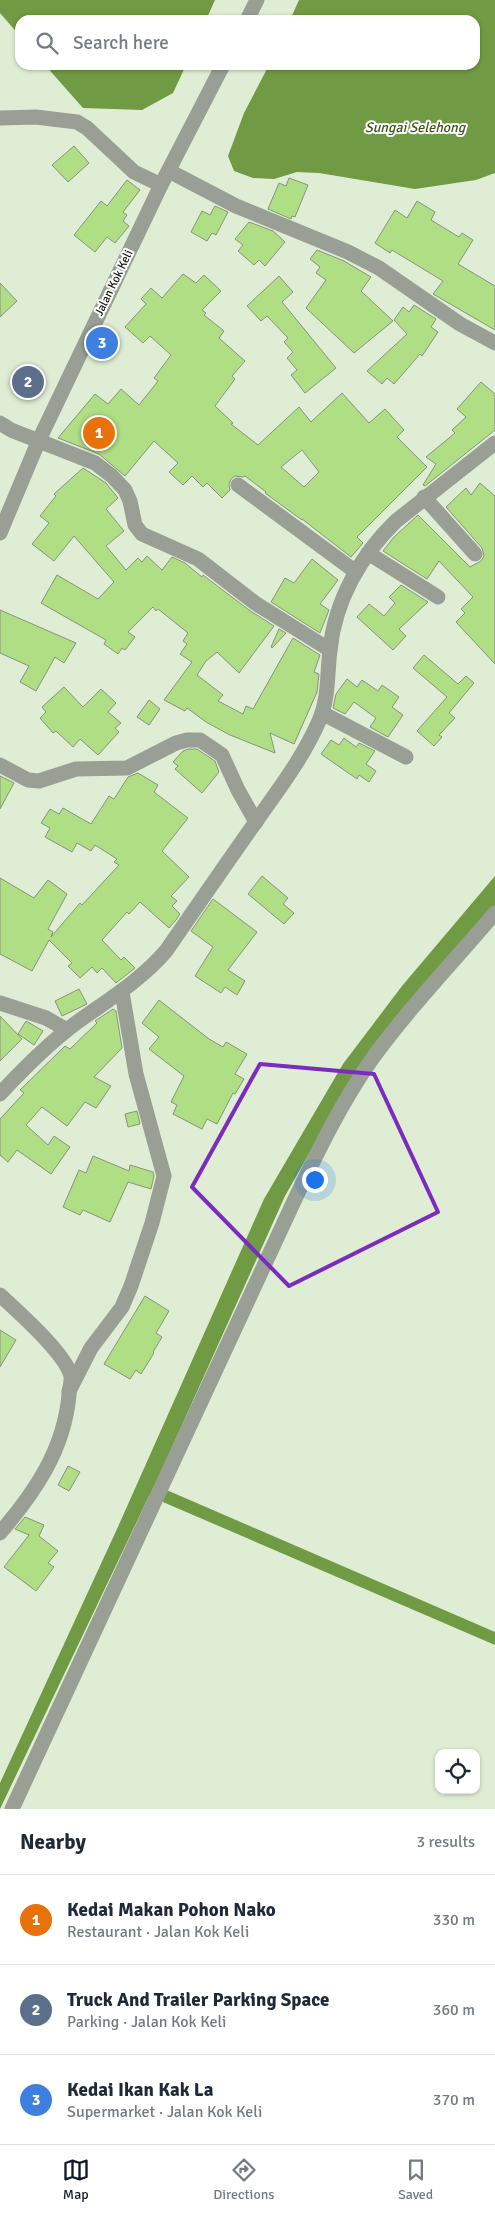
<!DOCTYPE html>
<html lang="en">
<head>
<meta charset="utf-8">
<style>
	:root { --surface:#fff; --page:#f6f6f7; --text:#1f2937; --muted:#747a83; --line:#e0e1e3; --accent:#111827 }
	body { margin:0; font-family:Signika,sans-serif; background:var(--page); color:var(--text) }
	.controls { position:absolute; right:15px; bottom:15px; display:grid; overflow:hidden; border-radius:10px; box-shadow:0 1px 4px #0004 }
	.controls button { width:45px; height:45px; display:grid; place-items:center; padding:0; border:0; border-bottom:1px solid var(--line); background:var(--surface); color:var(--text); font:25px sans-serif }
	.you { position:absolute; left:314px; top:1179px; width:18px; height:18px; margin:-12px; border:4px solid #fff; border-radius:50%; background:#1a73e8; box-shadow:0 0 0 8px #1a73e833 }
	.badge { display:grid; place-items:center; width:32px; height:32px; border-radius:50%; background:var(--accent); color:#fff; font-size:16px; font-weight:700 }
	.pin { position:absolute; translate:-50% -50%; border:2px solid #fff; box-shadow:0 1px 5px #0006 }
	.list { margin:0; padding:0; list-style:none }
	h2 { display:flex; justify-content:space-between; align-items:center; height:65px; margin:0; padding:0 20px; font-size:21px }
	h2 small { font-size:16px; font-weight:400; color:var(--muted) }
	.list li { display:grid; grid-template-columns:32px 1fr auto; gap:15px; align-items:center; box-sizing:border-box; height:90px; padding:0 20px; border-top:1px solid var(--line) }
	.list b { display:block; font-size:19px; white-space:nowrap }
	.list p { margin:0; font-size:16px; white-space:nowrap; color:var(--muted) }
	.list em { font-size:16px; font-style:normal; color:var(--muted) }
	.icon { flex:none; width:28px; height:28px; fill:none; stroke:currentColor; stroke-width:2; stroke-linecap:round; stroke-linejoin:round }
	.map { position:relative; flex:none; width:495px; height:1809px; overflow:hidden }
	.search { position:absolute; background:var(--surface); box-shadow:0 1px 4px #0004; left:15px; right:15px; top:15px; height:55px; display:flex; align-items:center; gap:12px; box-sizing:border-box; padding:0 18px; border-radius:15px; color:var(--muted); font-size:19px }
	.sheet { height:335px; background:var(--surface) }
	nav { display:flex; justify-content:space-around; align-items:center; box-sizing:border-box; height:70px; border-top:1px solid var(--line); background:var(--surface); font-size:14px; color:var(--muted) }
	nav a { display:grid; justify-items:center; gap:2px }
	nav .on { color:var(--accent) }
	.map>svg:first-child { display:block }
	.water { fill:#709a43 }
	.building { fill:#b0de85; stroke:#87937d; fill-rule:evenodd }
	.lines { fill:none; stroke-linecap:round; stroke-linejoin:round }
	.minor { stroke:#999f95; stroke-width:15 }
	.marked { fill:none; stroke:#7b2cbf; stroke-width:4; stroke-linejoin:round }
	.labels { text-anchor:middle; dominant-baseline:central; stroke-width:4; stroke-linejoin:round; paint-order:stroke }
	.street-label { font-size:12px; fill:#151a11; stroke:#fff }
	.water-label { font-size:14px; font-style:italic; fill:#3b571b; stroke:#fff }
</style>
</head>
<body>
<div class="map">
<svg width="495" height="1809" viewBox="0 0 495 1809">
	<rect width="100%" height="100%" fill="#e0edd5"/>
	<g class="water">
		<path d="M0 0H215L206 20H20V36L0 13Z"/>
		<path d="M299 0H495V173L476 180 415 189 319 173 297 172 274 179 253 178 234 171 228 156 244 113 269 65H475V20H290Z"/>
		<path d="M45 65H186L173 93 142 110 83 108Z"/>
		<path d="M495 876V906L358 1067 285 1196 155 1485 495 1632V1645L149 1496 0 1809V1783L117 1529 264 1199 343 1064 402 986Z"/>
	</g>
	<g class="building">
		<path d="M74 146 89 163 68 182 52 165Z"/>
		<path d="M289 178 308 185 295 217 292 216 291 219 268 209 279 183 286 186Z"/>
		<path d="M127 180 140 190 123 212 127 215 123 221 129 226 115 243 107 237 95 252 74 235 101 201 107 206Z"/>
		<path d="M417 201 435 212 431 220 459 237 462 233 473 240 458 264 495 286V330L433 294 443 281 392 250 390 253 375 243 395 210 407 218Z"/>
		<path d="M215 206 228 212 216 235 212 233 207 241 191 232 202 211 210 215Z"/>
		<path d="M249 222 273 231 285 242 265 266 259 260 254 265 238 251 243 245 235 239Z"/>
		<path d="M317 250 344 261 371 277 361 291 393 321 354 353 306 308 326 280 316 273 320 267 310 259Z"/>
		<path d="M183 274 196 283 204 275 221 291 202 310 206 313 204 315 224 331 219 338 245 361 232 376 235 379 215 406 233 423 231 424 258 445 299 407 311 422 342 393 369 423 385 409 404 430 397 437 427 467 357 537 363 543 351 557 302 519V520L265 493 266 492 245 476 243 477 235 476 231 479 229 484 230 490 222 498 207 483 203 487 192 476 183 485 169 472 178 463 154 441 125 476 99 454 58 438 95 394 108 404 121 389 139 405 158 381 154 378 171 355 150 336 143 343 125 327 146 304 141 299 151 288 162 298ZM302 450 319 472 304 487 281 467Z"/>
		<path d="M279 276 293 292 282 302 336 368 305 393 291 375 297 370 287 358 293 352 284 342 288 338 267 316 261 321 247 306Z"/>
		<path d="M0 283 17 301 0 317Z"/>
		<path d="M414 305 436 319 431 327 438 332 422 356 420 354 394 384 387 378 382 384 367 371 407 334 394 320 403 307 409 312Z"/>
		<path d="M481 382 495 394V430L425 486 423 485 436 464 426 457 455 433 452 430 466 417 457 409Z"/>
		<path d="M83 468 106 483 118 498 106 509 124 531 106 546 126 570 138 558 142 562 147 556 162 570 172 557 185 563 202 577 203 575 249 610 274 626 239 673 217 652 206 661 197 675 223 695 218 701 243 714 246 706 253 709 293 638 320 655 314 672 319 674 317 692 294 744 270 733 275 753 230 735 206 722 187 708 185 711 164 700 192 662 180 654 187 644 183 641 188 633 158 609 156 611 153 607 128 632 135 637 125 650 122 648 118 654 104 644 106 640 41 603 57 575 98 599 114 582 74 536 54 561 32 544 49 523 40 516 56 496 54 494Z"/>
		<path d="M480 483 495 496V664L456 622 465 613 461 609 473 597 439 561 427 579 383 551 394 537 418 515 470 567 481 561 484 556 482 548 446 507 466 488 471 495Z"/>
		<path d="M312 559 338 580 320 604 329 610 320 633 271 602 285 578 294 583Z"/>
		<path d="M401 585 428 602 399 629 406 636 393 650 357 617 369 604 384 616 395 603 389 597Z"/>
		<path d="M0 610 76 643 64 663 55 657 36 691 20 682 29 666 0 653Z"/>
		<path d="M279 629 286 633 272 648 271 647Z"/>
		<path d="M424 655 458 684 466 676 474 683 449 713 455 718 439 735 442 737 434 746 417 731 447 697 413 668Z"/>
		<path d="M347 679 357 687 362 680 378 691 382 685 399 697 392 707 403 715 388 737 370 727 376 718 354 702 345 714 333 708 336 694Z"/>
		<path d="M64 687 83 707 101 689 116 703 108 712 121 723 115 728 119 732 98 755 80 739 73 747 56 731 53 733 40 718 46 712 42 707Z"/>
		<path d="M149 700 160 709 149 725 137 717Z"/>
		<path d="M344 738 356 747 359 743 375 751 366 764 376 771 369 782 359 775 357 779 321 754 331 740 339 745Z"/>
		<path d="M188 749H197L215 761 219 772 202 793 175 769 178 766 173 762 183 751Z"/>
		<path d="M138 773 158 785 154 792 188 818 162 851 189 877 171 896 177 901 172 906 180 914 176 920 169 928 140 902 129 914 127 912 102 940 121 960 124 957 135 968 116 983 102 968 97 973 92 967 80 978 68 966 72 963 49 940 32 971 0 954V878L34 898 48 880 67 894 48 929 53 932 51 937 80 903 82 905 119 865 114 862 117 859 95 845 91 851 77 843 72 852 45 837 50 828 41 823 50 809 59 814 63 808 91 824 109 796 114 799 128 777Z"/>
		<path d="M0 776 14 783 0 809Z"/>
		<path d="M262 876 288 898 283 904 294 913 284 924 248 894Z"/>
		<path d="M213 899 257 932 228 970 245 981 237 995 225 987 221 993 195 976 213 947 191 931Z"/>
		<path d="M79 989 87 1004 62 1016 55 1001Z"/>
		<path d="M159 1000 209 1039 223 1047 226 1042 247 1054 235 1074 244 1079 235 1094 233 1093 217 1124 207 1119 202 1129 173 1114 177 1105 171 1102 184 1076 149 1049 159 1037 142 1023Z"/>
		<path d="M113 1009 116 1011 122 1048 94 1077 111 1086 96 1108 85 1102 67 1126 42 1107 26 1125 48 1145 54 1136 70 1147 51 1174 17 1150 8 1162 0 1155V1119L24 1093 20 1090 65 1046 70 1049 97 1023 95 1021Z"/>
		<path d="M0 1016 22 1039 0 1061Z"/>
		<path d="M26 1021 43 1031 34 1045 18 1034Z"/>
		<path d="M137 1111 140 1124 128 1127 125 1114Z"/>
		<path d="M93 1156 129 1171 130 1165 153 1172 154 1176 151 1189 128 1182 110 1222 83 1210 80 1215 63 1207 79 1170 86 1173Z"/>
		<path d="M145 1296 169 1311 156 1333 162 1337 153 1352 154 1353 141 1374 136 1370 130 1379 104 1364Z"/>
		<path d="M0 1330 16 1340 0 1367Z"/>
		<path d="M68 1466 80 1472 69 1491 58 1485Z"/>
		<path d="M25 1517 44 1525 39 1536 58 1551 48 1563 54 1567 36 1591 4 1567 29 1535 15 1529Z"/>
	</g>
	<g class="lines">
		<g class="minor">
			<path d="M247 20 257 0"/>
			<path d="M0 118 36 117 77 122 87 128 134 172 161 185"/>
			<path d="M169 171 236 206 348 252 379 268 460 324 495 343"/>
			<path d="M0 423 11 430 95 463 112 476 125 490 130 501 135 525 142 534 198 559 255 603 330 650"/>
			<path d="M238 485 356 572"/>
			<path d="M424 497 475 554"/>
			<path d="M0 533 39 440 161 185 223 65"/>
			<path d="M368 553 438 597"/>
			<path d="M322 713 406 757"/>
			<path d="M0 765 28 780 39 781 76 769 127 768 176 743 187 740H200L222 755 238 790 256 822"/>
			<path d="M0 1003 46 1018 67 1030"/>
			<path d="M0 1094C24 1068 48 1044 76 1023 108 1000 140 981 166 951 196 908 225 865 255 823 278 790 303 758 319 721 329 698 327 674 330 650 335 600 361 555 396 521L495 443"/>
			<path d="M0 1295C18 1312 65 1353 71 1376 72 1382 69 1389 69 1395 64 1450 35 1492 0 1533"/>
			<path d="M69 1391 91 1348 122 1307 131 1286 152 1223 164 1176 136 1074 122 992"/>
			<path d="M12 1809 295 1199C318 1151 341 1103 372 1059 409 1008 454 961 495 913"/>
		</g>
	</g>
	<path class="marked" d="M260 1064 374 1074 438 1212 289 1286 192 1187Z"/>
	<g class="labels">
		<g class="street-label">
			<text transform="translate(114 283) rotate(-64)">Jalan Kok Keli</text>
		</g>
		<g class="water-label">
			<text x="415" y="127">Sungai Selehong</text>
		</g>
	</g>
</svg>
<div class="controls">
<button><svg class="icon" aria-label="locate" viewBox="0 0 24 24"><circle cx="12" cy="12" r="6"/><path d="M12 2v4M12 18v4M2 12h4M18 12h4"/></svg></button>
</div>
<div class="you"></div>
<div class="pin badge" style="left:99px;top:433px;background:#e8710a">1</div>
<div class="pin badge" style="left:28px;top:382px;background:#5c6f8a">2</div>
<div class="pin badge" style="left:102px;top:343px;background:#3f7fe0">3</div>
<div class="search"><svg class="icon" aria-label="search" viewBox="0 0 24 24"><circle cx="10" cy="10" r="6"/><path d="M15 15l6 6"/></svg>Search here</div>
</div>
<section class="sheet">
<h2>Nearby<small>3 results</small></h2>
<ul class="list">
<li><span class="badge" style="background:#e8710a">1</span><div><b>Kedai Makan Pohon Nako</b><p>Restaurant · Jalan Kok Keli</p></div><em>330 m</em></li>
<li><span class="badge" style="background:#5c6f8a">2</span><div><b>Truck And Trailer Parking Space</b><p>Parking · Jalan Kok Keli</p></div><em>360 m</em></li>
<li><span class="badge" style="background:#3f7fe0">3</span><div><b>Kedai Ikan Kak La</b><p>Supermarket · Jalan Kok Keli</p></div><em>370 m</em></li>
</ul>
</section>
<nav>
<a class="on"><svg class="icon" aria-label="map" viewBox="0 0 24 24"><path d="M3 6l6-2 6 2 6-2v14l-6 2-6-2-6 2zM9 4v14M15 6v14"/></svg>Map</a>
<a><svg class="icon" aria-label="directions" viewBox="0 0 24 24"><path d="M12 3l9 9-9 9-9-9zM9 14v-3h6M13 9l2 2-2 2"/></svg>Directions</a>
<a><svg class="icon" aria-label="saved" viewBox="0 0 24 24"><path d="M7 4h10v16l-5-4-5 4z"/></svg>Saved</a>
</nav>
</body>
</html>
